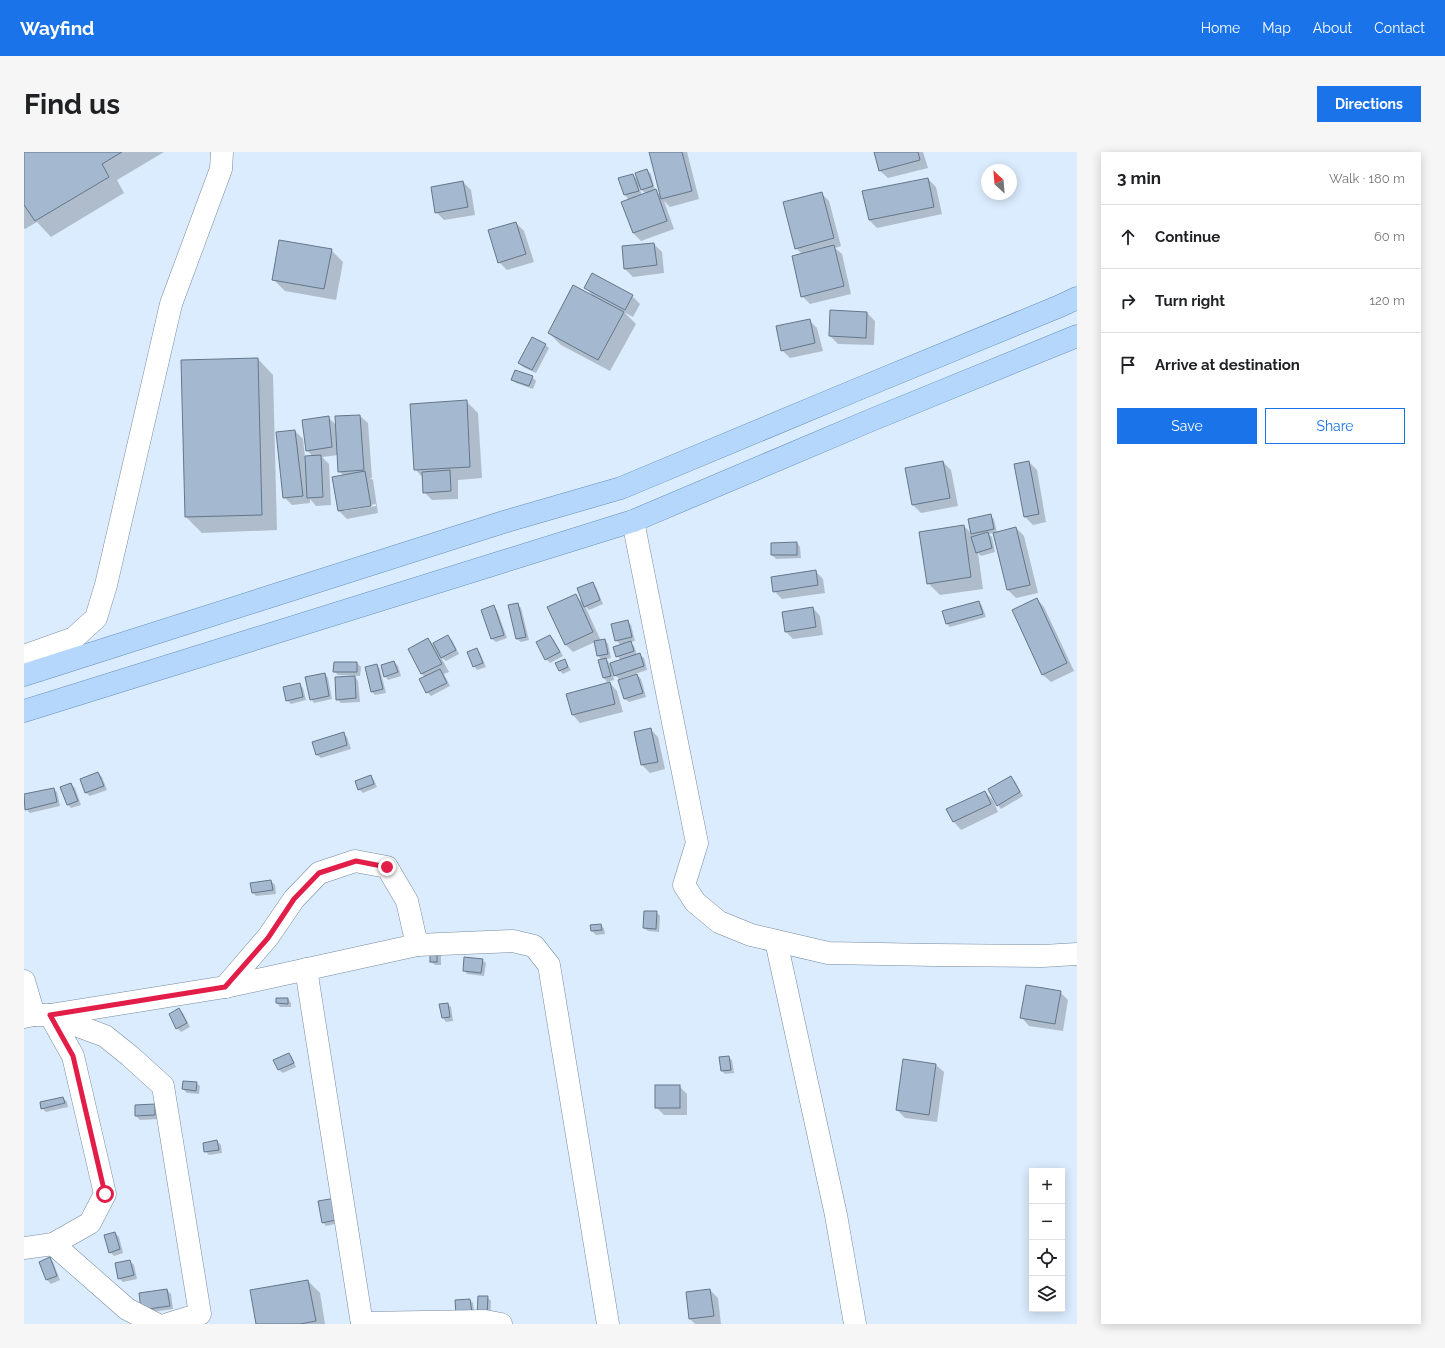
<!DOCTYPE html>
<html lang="en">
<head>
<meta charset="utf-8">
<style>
	:root { --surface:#fff; --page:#f6f6f6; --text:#202124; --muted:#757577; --line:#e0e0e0; --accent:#1a73e8 }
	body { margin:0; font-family:Raleway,sans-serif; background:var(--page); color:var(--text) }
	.controls { position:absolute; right:12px; bottom:12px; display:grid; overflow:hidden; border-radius:0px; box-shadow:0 2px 10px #0003 }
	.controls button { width:36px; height:36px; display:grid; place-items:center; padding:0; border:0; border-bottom:1px solid var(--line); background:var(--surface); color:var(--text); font:20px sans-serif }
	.compass { position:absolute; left:957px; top:12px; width:36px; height:36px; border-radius:50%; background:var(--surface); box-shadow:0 2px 10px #0003; rotate:334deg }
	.stop { position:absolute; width:12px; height:12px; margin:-9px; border:3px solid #e11d48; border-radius:50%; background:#fff }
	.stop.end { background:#e11d48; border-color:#fff; box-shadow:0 1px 4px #0008 }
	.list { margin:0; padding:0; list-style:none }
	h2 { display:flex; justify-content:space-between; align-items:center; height:52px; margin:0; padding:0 16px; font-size:17px }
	h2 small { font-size:13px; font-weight:400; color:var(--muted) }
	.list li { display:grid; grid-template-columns:26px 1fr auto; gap:12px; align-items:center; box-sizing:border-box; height:64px; padding:0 16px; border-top:1px solid var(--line) }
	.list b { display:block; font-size:15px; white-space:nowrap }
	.list em { font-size:13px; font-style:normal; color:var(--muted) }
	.actions { display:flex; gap:8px; padding:12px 16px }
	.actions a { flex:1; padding:9px 0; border:1px solid var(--accent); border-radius:0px; text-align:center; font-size:14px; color:var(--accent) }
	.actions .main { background:var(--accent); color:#fff }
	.icon { flex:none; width:22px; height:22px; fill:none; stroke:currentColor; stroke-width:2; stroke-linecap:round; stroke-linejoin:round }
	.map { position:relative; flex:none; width:1053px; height:1172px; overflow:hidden; border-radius:0px }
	header { display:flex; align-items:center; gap:24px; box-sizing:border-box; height:56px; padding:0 20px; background:var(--accent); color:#fff }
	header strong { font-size:19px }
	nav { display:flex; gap:22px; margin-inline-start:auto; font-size:14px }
	.intro { display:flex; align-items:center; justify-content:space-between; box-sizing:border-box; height:96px; padding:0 24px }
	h1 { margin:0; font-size:28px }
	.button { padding:10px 18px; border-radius:0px; background:var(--accent); color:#fff; font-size:14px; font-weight:700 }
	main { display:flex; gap:24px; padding:0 24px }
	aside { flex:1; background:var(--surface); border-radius:0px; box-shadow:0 2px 10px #0003 }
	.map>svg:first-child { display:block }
	.shadow { fill:#0003; fill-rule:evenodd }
	.building { fill:#a4b9cf; stroke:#63768a }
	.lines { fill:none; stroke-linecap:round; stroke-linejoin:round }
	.minor-casing { stroke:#768a9f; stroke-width:23 }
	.major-casing { stroke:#658eb8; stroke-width:23 }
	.minor { stroke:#fff; stroke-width:22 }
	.major { stroke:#b4d7fb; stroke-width:22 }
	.route { stroke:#e11d48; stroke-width:5 }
</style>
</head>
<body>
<header>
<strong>Wayfind</strong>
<nav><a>Home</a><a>Map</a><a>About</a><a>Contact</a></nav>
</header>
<div class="intro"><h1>Find us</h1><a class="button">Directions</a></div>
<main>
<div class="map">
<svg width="1053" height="1172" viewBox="0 0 1053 1172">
	<rect width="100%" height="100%" fill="#dbecfe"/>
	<g class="shadow">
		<path d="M0 0H140L93 28 100 41 27 85 13 70 1 77 0 76Z"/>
		<path d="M626 0H663L675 47 646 55 640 49 650 77 617 89 609 81 598 50 605 48 601 43 595 27 609 23 614 28 623 18 627 22 631 38 638 45ZM615 35 622 42 618 43Z"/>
		<path d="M851 0H899L904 16 864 26 856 19Z"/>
		<path d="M904 27 912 35 918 62 853 76 845 68Z"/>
		<path d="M439 30 447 38 451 63 420 68 412 60Z"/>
		<path d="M797 41 805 49 817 94 811 96 818 102 827 142 786 152 778 144V102L772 96Z"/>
		<path d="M492 71 500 79 510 110 483 118 475 110Z"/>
		<path d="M630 92 638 100 640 121 609 125 601 117 599 95Z"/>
		<path d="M307 98 319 110 312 148 261 139 249 127Z"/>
		<path d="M561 135 608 144 616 152 609 165 600 160 612 172 586 219 537 193 525 181 569 144Z"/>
		<path d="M807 159 843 161 851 169 850 193 814 192 806 184Z"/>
		<path d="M785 168 793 176 799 199 766 206 758 198Z"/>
		<path d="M521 193 525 196 512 221 499 215 495 211Z"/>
		<path d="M234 207 249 223 253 378 178 381 162 365Z"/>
		<path d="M508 225 512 229 509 237 492 231 488 228Z"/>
		<path d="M442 249 454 261 458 326 434 328V347L408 348 400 340 399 326 391 317Z"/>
		<path d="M336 264 344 271 348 326H346L349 328 354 361 323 367 315 359 320 324 315 319 314 303 298 305 305 312 307 353 292 354 286 347V351L268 353 260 345 271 279 279 287 281 305H289L283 298 304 265 312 273V265ZM352 352V354L320 359V357Z"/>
		<path d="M919 310 927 318 934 354 897 361 889 353 882 317Z"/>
		<path d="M1005 310 1013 318 1022 370 1009 373 1001 365 991 313Z"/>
		<path d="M967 364 970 367 973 381 992 376 1000 384 1014 441 992 446 984 438 970 381 965 382 968 385 971 400 957 404 954 401 959 437 916 443 904 431 940 374 948 382 945 368Z"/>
		<path d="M773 391 776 395 777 406 752 407 748 403V392Z"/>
		<path d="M791 419 799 427 801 441 758 447 750 439Z"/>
		<path d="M568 431 572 435 579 452 565 458 561 454 577 489 581 488 584 492 587 506 582 507 586 512 597 508 593 504 597 493 592 488 603 469 607 473 611 489 606 490 610 494 613 503H616L620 506 623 518 595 527 591 523 588 514H587L590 528 583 530 580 526 575 509 578 508 574 504 571 490 549 500 541 492 551 443 560 452Z"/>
		<path d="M1013 447 1020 455 1050 519 1027 530 1019 523Z"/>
		<path d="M955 450 958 454 962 465 926 475 923 472Z"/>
		<path d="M493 452 497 456 505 488 497 490 493 487Z"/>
		<path d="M469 454 473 458 483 486 472 490 468 487Z"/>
		<path d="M789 456 796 464 799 483 769 487 761 479Z"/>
		<path d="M526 484 530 488 539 504 526 511 522 507 513 491Z"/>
		<path d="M424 485 428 488 435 502 422 509 417 505 425 520 420 522 426 534 407 544 403 540 401 525 398 522 385 497 404 487 413 496Z"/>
		<path d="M453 497 456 501 462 515 453 518 450 514Z"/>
		<path d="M540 508 547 518 539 522 536 519Z"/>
		<path d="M370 510 374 514 377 524 364 528 361 524Z"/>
		<path d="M333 511 337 515 336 524 314 523 310 519Z"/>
		<path d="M353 513 356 517 362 541 351 543 348 540Z"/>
		<path d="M301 522 304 526 308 547 290 551 287 547Z"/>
		<path d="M613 523 617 527 622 545 605 550 601 547Z"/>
		<path d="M331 525 334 529 336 550 317 551 313 547Z"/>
		<path d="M586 531 593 539 599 560 556 571 549 563 543 542Z"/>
		<path d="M275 532 279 536 282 548 267 552 263 548Z"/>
		<path d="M626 577 634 585 641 617 626 621 618 613 611 580Z"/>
		<path d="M319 581 323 585 327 597 297 606 293 603 290 591Z"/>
		<path d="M74 621 78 625 83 638 66 644 62 641Z"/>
		<path d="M346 624 350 628 353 635 339 641 335 637Z"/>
		<path d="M987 626 991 629 999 644 977 657 974 653Z"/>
		<path d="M47 632 51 636 57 653 47 656 44 653Z"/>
		<path d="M29 637 33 640 36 654 6 661 2 657 0 643Z"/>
		<path d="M961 640 969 648 974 660 937 678 930 670Z"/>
		<path d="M247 729 251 733 252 742 232 744 229 741Z"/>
		<path d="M632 760 636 764 635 780 624 779 620 776Z"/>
		<path d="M577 773 580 777 581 782 572 783 568 779 567 774Z"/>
		<path d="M407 799 417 803V813H411L407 810Z"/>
		<path d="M458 808 462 811 460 824 443 822 440 818Z"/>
		<path d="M1036 840 1044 848 1039 879 1005 874 998 866Z"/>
		<path d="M264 847 267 851V855H256L253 851Z"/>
		<path d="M423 852 427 855 429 869 422 870 419 866Z"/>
		<path d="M155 857 159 861 166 875 157 880 153 876Z"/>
		<path d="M265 902 268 905 272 915 259 921 255 918 251 908Z"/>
		<path d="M704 905 708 908 710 921 701 922 697 918Z"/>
		<path d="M912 913 920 920 913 970 881 966 873 958Z"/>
		<path d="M172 931 176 934 175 942 163 941 159 937Z"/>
		<path d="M655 934 663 942V963H640L632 955Z"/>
		<path d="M39 946 43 950 44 955 22 960 18 956Z"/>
		<path d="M130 953 134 957 135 967 116 968 112 964V954Z"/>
		<path d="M193 989 197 993 198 1001 185 1003 181 999Z"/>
		<path d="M295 1050 319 1070 302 1074 299 1070Z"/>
		<path d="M91 1081 95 1085 99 1101 90 1104 86 1100Z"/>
		<path d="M26 1106 29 1110 36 1128 27 1132 23 1128 16 1110Z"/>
		<path d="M106 1109 110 1113 113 1127 99 1130 95 1126Z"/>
		<path d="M284 1129 296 1141 301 1172H233Z"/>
		<path d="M143 1138 147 1142 149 1157 121 1161Z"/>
		<path d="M686 1138 694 1146 697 1172H671L666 1167Z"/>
		<path d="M463 1145 467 1149 466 1167 454 1162Z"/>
		<path d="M446 1148 449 1151 451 1165 437 1166Z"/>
	</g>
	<g class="building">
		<path d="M0 0H98L78 12 85 25 11 69 0 53Z"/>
		<path d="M625 0H658L668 39 637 47Z"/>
		<path d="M850 0H894L896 8 855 19Z"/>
		<path d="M623 17 629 34 617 38 611 21Z"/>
		<path d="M609 22 615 39 600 43 594 26Z"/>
		<path d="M904 26 910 55 845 68 838 39Z"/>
		<path d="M439 29 444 55 411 61 407 35Z"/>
		<path d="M632 37 643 69 609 81 597 50Z"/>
		<path d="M798 40 810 86 771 97 759 50Z"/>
		<path d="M492 70 502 102 474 111 464 78Z"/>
		<path d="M255 88 308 97 300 137 248 128Z"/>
		<path d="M630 91 633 113 600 117 598 94Z"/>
		<path d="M810 93 820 134 777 145 768 104Z"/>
		<path d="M568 121 609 143 601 158 560 136Z"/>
		<path d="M549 133 600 160 574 208 524 181Z"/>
		<path d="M806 158 843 160 842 186 805 184Z"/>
		<path d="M786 167 791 191 757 199 752 174Z"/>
		<path d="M508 185 522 192 508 218 494 211Z"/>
		<path d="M234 206 238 363 161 365 157 208Z"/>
		<path d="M491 218 509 224 505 234 487 228Z"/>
		<path d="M443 248 446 315 390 318 386 252Z"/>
		<path d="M336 263 340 318 314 320 311 264Z"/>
		<path d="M305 264 308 295 282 299 278 268Z"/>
		<path d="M271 278 279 344 259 346 252 280Z"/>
		<path d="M297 303 299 345 283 346 281 304Z"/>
		<path d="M919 309 926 346 888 353 881 316Z"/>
		<path d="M1005 309 1015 362 1000 365 990 312Z"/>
		<path d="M426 318 427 339 399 341 398 320Z"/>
		<path d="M341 319 347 354 314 359 308 325Z"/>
		<path d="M967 362 970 377 947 382 944 367Z"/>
		<path d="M940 373 947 425 903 432 895 380Z"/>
		<path d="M992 375 1006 433 983 438 969 381Z"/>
		<path d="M964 380 968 396 952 401 947 385Z"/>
		<path d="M773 390V403H747V391Z"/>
		<path d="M792 418 794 433 749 440 747 425Z"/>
		<path d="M569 430 576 448 560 455 553 436Z"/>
		<path d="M552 442 569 480 541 493 523 455Z"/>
		<path d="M1013 446 1043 511 1018 523 988 458Z"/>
		<path d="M955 449 959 462 922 472 918 459Z"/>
		<path d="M494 451 502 485 492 487 484 453Z"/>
		<path d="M470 453 480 483 467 487 457 458Z"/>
		<path d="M789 455 792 475 761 480 758 460Z"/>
		<path d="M604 468 608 485 591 489 587 472Z"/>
		<path d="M424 483 432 498 417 506 409 491Z"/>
		<path d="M526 483 536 500 521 508 512 490Z"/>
		<path d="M404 486 418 512 397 522 384 497Z"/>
		<path d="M581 487 584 502 573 504 570 489Z"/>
		<path d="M607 489 610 499 592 505 589 495Z"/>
		<path d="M453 496 459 511 449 515 443 500Z"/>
		<path d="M616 501 620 514 590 524 586 511Z"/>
		<path d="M582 506 587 524 579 526 574 508Z"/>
		<path d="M541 507 544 515 535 519 531 511Z"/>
		<path d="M370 509 374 520 360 525 357 513Z"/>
		<path d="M310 510H333V520H309Z"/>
		<path d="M353 512 359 537 347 540 341 515Z"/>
		<path d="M416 517 423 531 402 541 395 527Z"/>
		<path d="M301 521 305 544 286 548 281 525Z"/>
		<path d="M613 522 619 541 600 547 594 528Z"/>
		<path d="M331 524 332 546 312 548 311 525Z"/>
		<path d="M586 530 591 552 548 563 542 542Z"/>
		<path d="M276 531 279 545 262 549 259 535Z"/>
		<path d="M627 576 634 610 617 613 610 580Z"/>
		<path d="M320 580 323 593 292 603 288 590Z"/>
		<path d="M74 620 80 634 61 641 56 627Z"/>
		<path d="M347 623 350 632 334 638 331 629Z"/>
		<path d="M987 624 996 640 973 654 964 637Z"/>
		<path d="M47 631 54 649 43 653 36 635Z"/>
		<path d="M30 636 33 650 1 658 0 642Z"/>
		<path d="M961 639 967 652 929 670 922 657Z"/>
		<path d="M247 728 249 738 228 741 226 731Z"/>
		<path d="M620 759H633L632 777 619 776Z"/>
		<path d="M577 772 578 778 567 779 566 773Z"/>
		<rect x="406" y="798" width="7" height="12"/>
		<path d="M440 805 459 807 457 821 439 819Z"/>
		<path d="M1002 833 1037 839 1031 872 996 866Z"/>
		<path d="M252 846H264V852L252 851Z"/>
		<path d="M424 851 426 865 418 866 415 852Z"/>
		<path d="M155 856 163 871 152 877 145 862Z"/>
		<path d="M265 901 270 911 254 918 249 908Z"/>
		<path d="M705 904 707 918 697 919 695 905Z"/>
		<path d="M879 907 912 912 905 963 872 958Z"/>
		<path d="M159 929 173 930 172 939 158 937Z"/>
		<rect x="631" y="933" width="25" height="23"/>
		<path d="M39 945 41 951 17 957 16 950Z"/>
		<path d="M131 952V963L111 964V953Z"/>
		<path d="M193 988 195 998 180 1000 179 991Z"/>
		<path d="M312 1046 316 1067 298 1071 294 1049Z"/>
		<path d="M91 1080 96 1097 85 1101 80 1083Z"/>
		<path d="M26 1105 33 1124 22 1128 15 1110Z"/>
		<path d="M106 1108 110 1123 94 1127 91 1111Z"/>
		<path d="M284 1128 292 1169 276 1172H232L226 1138Z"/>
		<path d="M143 1137 146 1154 117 1158 115 1141Z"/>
		<path d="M686 1137 690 1164 665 1167 662 1140Z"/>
		<path d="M454 1144H464L463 1163H453Z"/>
		<path d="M446 1147 448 1161 432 1163 431 1148Z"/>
	</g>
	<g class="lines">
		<g class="minor-casing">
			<g id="minor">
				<path d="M609 369 673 691 660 733 671 750 695 770 727 783 804 801 910 803 1019 804 1053 802"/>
				<path d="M0 504 50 486 72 466 82 433 147 152 197 17 198 0"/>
				<path d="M752 789 812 1063 831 1172"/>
				<path d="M282 817 338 1172"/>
				<path d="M0 829 10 863"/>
				<path d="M201 835 244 785 270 747 295 721 331 709 363 715 383 749 393 793"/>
				<path d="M27 864 81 884 106 904 139 934 176 1162 144 1172"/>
				<path d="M0 865 10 863H26L201 835 393 793 489 789 510 794 525 813 584 1172"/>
				<path d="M29 1092 103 1157 132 1172"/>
				<path d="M0 1096 29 1092 66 1071 81 1042 49 904 26 863"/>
				<path d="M338 1171 461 1169 477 1172"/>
			</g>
		</g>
		<g class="major-casing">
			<g id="major">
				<path d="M0 523 483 369 597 336 832 238 1036 154 1053 146"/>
				<path d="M0 559 609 369 845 269 1053 184"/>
			</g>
		</g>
		<use href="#minor" class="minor"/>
		<use href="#major" class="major"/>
	</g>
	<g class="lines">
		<path class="route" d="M81 1042 49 904 26 863 201 835 244 786 270 747 295 721 332 709 363 715"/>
	</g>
</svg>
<div class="controls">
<button>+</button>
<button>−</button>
<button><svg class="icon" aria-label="locate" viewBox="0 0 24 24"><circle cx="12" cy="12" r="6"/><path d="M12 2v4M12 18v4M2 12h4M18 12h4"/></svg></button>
<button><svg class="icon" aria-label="layers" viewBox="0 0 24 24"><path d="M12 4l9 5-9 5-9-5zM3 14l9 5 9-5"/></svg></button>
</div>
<svg class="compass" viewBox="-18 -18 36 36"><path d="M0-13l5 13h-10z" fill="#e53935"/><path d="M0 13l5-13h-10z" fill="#757577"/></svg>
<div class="stop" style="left:81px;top:1042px"></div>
<div class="stop end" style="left:363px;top:715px"></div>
</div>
<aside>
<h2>3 min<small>Walk · 180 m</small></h2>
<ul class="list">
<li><svg class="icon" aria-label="ahead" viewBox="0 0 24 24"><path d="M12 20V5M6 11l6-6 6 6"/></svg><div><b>Continue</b></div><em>60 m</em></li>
<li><svg class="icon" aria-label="right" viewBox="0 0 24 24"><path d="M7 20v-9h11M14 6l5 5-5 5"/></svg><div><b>Turn right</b></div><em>120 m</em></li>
<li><svg class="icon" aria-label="arrive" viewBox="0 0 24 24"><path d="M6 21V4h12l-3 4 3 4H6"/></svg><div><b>Arrive at destination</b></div></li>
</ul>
<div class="actions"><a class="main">Save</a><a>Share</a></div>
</aside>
</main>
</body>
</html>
